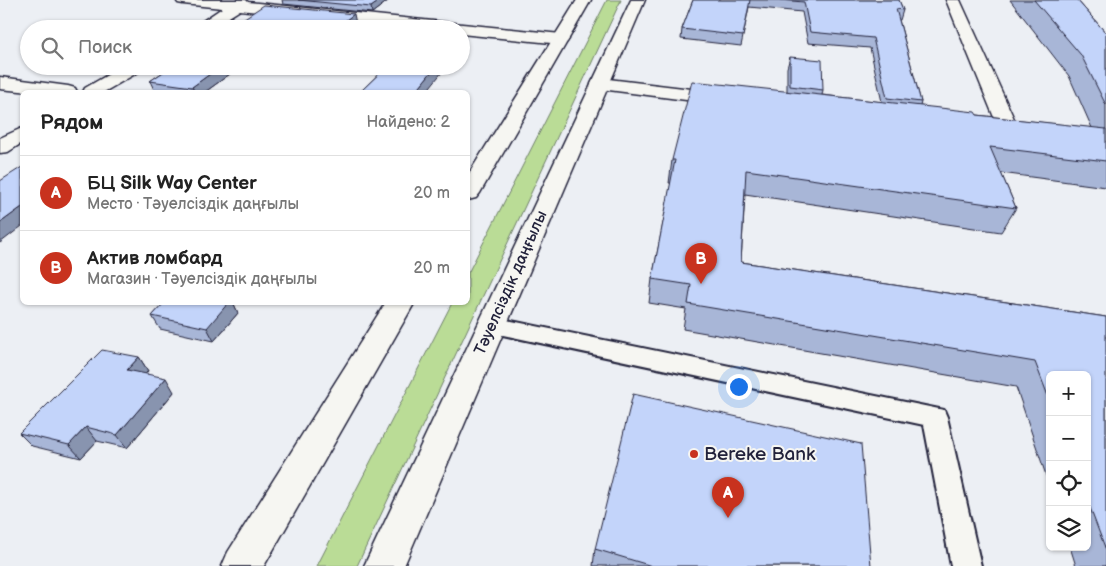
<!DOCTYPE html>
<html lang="ru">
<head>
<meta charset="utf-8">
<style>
	:root { --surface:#fff; --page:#f2f2f2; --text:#222; --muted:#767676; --line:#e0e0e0; --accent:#c8321e }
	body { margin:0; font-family:"Balsamiq Sans",sans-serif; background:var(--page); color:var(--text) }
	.controls { position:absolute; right:15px; bottom:15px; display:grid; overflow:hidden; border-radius:8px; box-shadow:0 1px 4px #0004 }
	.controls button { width:45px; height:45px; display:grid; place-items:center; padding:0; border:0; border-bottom:1px solid var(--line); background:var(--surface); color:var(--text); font:25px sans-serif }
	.you { position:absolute; left:738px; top:386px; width:18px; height:18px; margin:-12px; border:4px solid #fff; border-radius:50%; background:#1a73e8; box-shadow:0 0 0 8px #1a73e833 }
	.badge { display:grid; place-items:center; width:32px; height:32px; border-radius:50%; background:var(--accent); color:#fff; font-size:16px; font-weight:700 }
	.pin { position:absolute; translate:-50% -41px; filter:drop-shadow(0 1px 2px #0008) }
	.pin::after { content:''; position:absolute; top:26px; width:18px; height:15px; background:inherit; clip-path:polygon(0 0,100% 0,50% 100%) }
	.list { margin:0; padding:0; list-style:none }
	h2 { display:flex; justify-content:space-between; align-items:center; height:65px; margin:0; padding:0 20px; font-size:21px }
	h2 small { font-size:16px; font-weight:400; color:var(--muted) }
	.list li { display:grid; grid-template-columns:32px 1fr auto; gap:15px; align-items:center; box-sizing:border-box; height:75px; padding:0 20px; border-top:1px solid var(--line) }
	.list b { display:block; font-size:19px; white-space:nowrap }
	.list p { margin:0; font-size:16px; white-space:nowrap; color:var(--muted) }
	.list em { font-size:16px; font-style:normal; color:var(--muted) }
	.icon { flex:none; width:28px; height:28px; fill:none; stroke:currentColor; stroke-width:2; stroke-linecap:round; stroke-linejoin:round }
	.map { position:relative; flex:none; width:1106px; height:566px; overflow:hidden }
	.search { position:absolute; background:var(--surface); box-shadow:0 1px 4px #0004; left:20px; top:20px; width:450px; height:55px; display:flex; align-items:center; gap:12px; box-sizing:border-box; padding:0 18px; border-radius:28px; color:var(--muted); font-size:19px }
	.panel { position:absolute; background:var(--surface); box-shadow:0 1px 4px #0004; left:20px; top:90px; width:450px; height:215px; border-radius:8px }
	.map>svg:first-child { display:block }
	.green { fill:#badc96; stroke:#6e7f68 }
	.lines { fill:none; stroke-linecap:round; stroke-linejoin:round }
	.lane-casing { stroke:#22223b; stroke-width:4 }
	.street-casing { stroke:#22223b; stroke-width:3 }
	.secondary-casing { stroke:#22223b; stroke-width:3 }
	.lane { fill:#f6f6f2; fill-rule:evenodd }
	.street { fill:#f6f6f2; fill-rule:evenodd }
	.secondary { fill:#f6f6f2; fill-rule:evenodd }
	.wall { fill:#a8b6d7; stroke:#22223b }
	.shaded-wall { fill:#8894af; stroke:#22223b }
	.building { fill:#c3d4fa; stroke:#22223b }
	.poi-dot { fill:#c8321e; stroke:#f6f6f2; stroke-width:2 }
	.labels { text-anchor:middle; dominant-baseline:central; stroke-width:4; stroke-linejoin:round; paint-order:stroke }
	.street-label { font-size:16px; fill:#22223b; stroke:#f6f6f2 }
	.near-poi-label { font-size:19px; fill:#22223b; stroke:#f6f6f2; text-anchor:start }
</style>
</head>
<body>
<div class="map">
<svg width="1106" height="566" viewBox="0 0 1106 566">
	<rect width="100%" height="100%" fill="#eceff4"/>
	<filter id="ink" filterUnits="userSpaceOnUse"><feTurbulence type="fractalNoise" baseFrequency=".02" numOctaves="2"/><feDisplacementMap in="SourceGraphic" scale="10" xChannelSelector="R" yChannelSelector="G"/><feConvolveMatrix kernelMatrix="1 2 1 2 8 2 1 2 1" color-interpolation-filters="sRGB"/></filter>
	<g filter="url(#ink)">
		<path class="green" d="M607 0H621L357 566H317L452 303 468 302V273Z"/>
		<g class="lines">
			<g class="lane-casing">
				<path id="lane" d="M492 317 944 410 947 417 981 566H951L924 425 484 331 481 325 484 319Z"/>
			</g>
			<g class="street-casing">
				<g id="street">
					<path d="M176 0H246L248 2 561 34 567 36 569 39 567 42 561 44 461 34V29H416L240 10 210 29H191L222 8 183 4 178 3Z"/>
					<path d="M946 0H960L1020 132 1017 136 1010 138 1003 136 1000 132Z"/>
					<path d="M123 66H145L142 70 104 92H83L85 88Z"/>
					<path d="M0 77 68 86 75 88 77 92H30L0 89Z"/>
					<path d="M600 78 725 93 732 95 735 99 732 103 725 105 593 88 591 84 593 80Z"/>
					<path d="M22 128V143L8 152 0 153V138Z"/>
				</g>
			</g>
			<g class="secondary-casing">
				<g id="secondary">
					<path d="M577 0H591L480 193 476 198 468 200V175Z"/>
					<path d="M631 0H645L404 566H364Z"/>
					<path d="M386 302H415L264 566H222L228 552Z"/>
				</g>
			</g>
			<use href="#lane" class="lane"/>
			<use href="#street" class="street"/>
			<use href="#secondary" class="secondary"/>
		</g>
		<g class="wall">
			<path d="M282 0H389L372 13 283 4Z"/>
			<path d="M693 0H899L903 10 900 20H899L921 102 920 106 977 115 1092 128 1069 76 1010 0H1077L1106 33V187L1001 173 1016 208 1001 232 745 194 741 262 1106 317V566H1076L1070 547H1087V375H1050V487L1016 387 683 329 686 309 649 303 652 279 671 183H669L672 160 787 91V68L790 57 823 90 822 95 882 102 870 48 808 43 802 12 749 7 741 46 681 39 682 29Z"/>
			<path d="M172 66H241L205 92H155L150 81Z"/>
			<path d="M387 66 426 92H360Z"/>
			<path d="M165 302H233L238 313 214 341 160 329 152 316Z"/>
			<path d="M139 357 148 371 145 374 174 392 127 448 97 441 81 458 32 446 19 433Z"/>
			<path d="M595 549 871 566H593Z"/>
		</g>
		<g class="shaded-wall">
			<path d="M381 0H389L372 13 371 7Z"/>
			<path d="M354 14 356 24 351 29H334Z"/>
			<path d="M221 66H241L205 92H195L192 87Z"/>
			<path d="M436 66H447L426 92H416V91Z"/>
			<path d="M22 207V226L0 243V223Z"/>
			<path d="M219 302H233L238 313 214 341 207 328Z"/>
			<path d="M139 357 148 371 136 384 127 370Z"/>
			<path d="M166 378 174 392 127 448 117 435Z"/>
			<path d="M86 427 97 441 81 458 69 445Z"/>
		</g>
		<g class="building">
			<path d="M298 0H381L371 7Z"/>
			<path d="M693 0H750L743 36 682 29Z"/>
			<path d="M780 0H899L903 10 896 9 921 102 887 98 873 38 810 32 804 2Z"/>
			<path d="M1034 0H1077L1106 33V105L1081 55Z"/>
			<path d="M264 5 354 14 334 29H228Z"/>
			<path d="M790 57 822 60 823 90 790 86Z"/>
			<path d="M172 66H221L192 87 150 81Z"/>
			<path d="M387 66H436L416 91 410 90 408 92H360Z"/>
			<path d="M692 81 940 108 975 112 977 115 1106 129V161L990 147 1016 208 746 170 741 262 1106 317V550L1087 500V375H1050V401L1035 362 688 304 691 285 652 279 675 160H672Z"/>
			<path d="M22 167V207L0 223V181Z"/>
			<path d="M165 302H229L207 328 152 316Z"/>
			<path d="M102 350 139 357 127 370 166 378 117 435 86 427 69 445 19 433Z"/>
			<path d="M633 394 861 444 871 566H652L595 549Z"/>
		</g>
	</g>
	<circle class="poi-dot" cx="694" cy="454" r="5"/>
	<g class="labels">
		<g class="street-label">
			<text transform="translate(511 283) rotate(-66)">Тәуелсіздік даңғылы</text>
		</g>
		<g class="near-poi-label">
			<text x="704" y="454">Bereke Bank</text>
		</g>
	</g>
</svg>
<div class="controls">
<button>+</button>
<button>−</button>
<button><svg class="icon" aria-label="locate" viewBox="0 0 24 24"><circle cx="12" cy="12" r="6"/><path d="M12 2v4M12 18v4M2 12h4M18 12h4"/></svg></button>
<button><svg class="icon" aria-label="layers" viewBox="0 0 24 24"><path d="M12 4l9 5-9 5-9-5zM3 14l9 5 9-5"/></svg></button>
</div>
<div class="you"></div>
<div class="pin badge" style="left:728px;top:518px">A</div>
<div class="pin badge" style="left:701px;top:284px">B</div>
<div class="search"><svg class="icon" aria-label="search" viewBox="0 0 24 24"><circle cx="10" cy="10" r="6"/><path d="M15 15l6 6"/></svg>Поиск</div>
<section class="panel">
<h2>Рядом<small>Найдено: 2</small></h2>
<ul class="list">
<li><span class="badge">A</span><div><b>БЦ Silk Way Center</b><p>Место · Тәуелсіздік даңғылы</p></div><em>20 m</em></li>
<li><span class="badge">B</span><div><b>Актив ломбард</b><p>Магазин · Тәуелсіздік даңғылы</p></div><em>20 m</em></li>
</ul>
</section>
</div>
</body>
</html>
